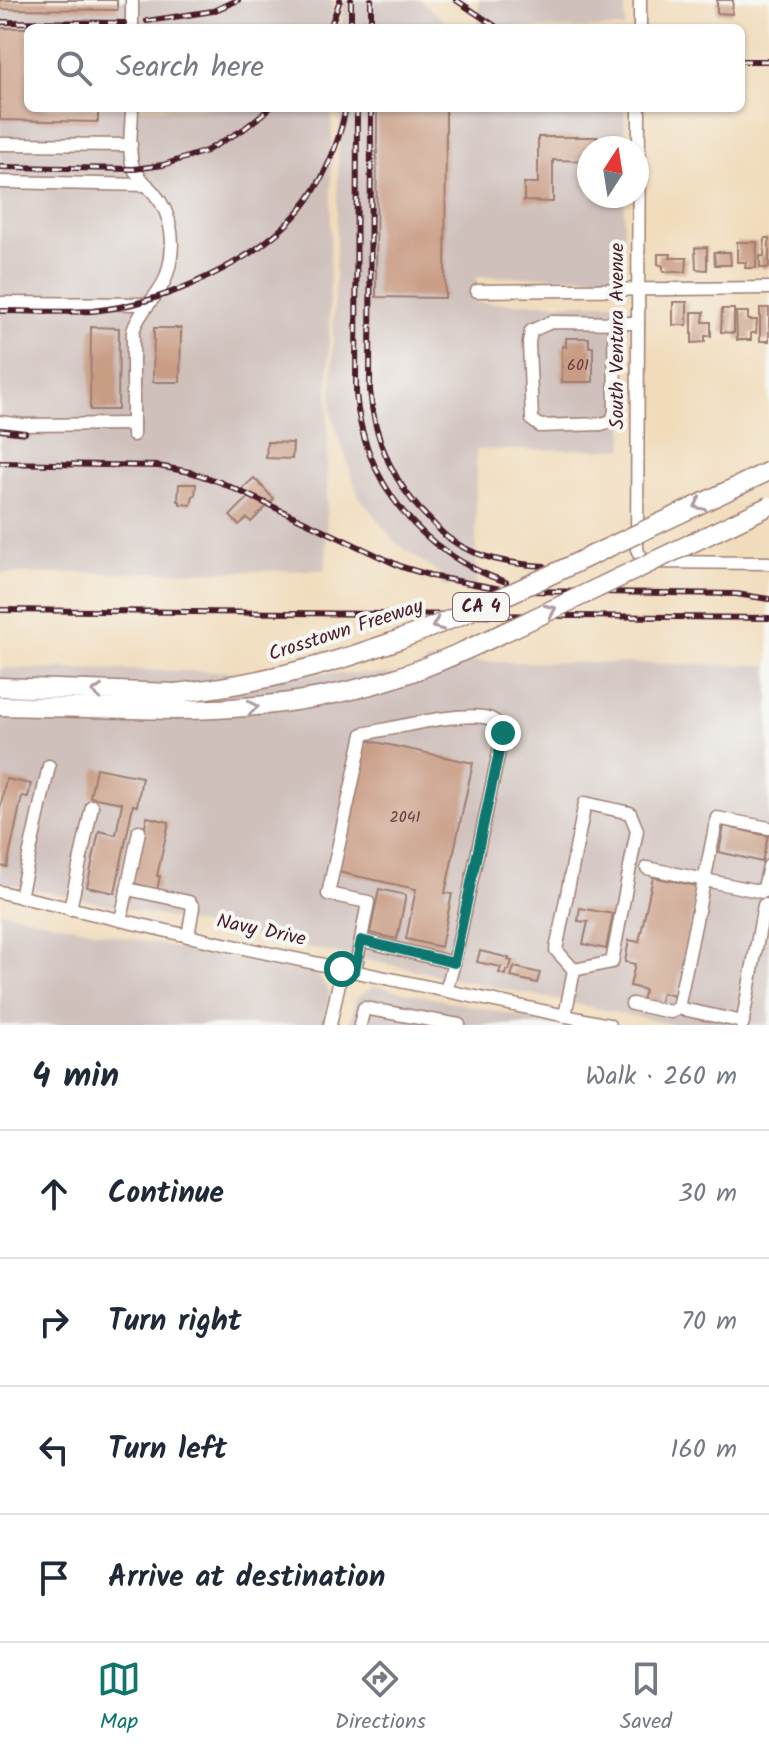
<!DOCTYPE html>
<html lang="en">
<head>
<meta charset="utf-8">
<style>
	:root { --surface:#fff; --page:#f6f6f7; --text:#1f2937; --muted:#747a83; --line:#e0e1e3; --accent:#0f766e }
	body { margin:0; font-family:Kalam,sans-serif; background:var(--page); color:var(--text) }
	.compass { position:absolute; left:577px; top:136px; width:72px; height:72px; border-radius:50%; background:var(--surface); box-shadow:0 2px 6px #0004; rotate:12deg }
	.stop { position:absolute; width:24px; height:24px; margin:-18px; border:6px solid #0f766e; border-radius:50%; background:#fff }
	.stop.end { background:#0f766e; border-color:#fff; box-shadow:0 2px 8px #0008 }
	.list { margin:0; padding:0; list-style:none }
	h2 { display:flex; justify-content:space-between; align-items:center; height:104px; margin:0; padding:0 32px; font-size:34px }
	h2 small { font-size:26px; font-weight:400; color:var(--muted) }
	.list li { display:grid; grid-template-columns:52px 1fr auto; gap:24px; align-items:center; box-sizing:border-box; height:128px; padding:0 32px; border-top:2px solid var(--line) }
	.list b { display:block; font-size:30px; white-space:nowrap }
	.list em { font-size:26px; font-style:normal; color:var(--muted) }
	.icon { flex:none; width:44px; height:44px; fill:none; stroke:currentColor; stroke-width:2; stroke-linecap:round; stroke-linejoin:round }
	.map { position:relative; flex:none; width:769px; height:1025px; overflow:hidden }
	.search { position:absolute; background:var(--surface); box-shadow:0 2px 6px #0004; left:24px; right:24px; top:24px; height:88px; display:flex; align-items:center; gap:20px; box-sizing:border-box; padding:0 28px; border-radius:12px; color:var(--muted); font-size:30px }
	.sheet { height:616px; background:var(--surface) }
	nav { display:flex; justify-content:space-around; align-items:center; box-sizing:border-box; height:112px; border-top:2px solid var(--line); background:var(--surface); font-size:22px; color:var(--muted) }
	nav a { display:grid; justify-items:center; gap:4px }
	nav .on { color:var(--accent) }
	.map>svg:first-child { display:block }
	.industrial { fill:#cfc0bb }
	.building { fill:#c99c84 }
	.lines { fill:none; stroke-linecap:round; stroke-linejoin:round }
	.minor-casing { stroke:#9e7d72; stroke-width:15 }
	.highway-casing { stroke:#9e7d72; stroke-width:21 }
	.minor { stroke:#fff; stroke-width:12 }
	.highway { stroke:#fff; stroke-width:18 }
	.rail-casing { stroke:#4a1f2b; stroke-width:6 }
	.rail { stroke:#f6f6f2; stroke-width:3; stroke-dasharray:9; stroke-linecap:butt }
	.highway-bridge-casing { stroke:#9e7d72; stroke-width:21; stroke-linecap:butt }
	.highway-bridge { stroke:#fff; stroke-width:18 }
	.oneway { stroke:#ae9aa0 }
	.route { stroke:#0f766e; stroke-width:10 }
	.labels { text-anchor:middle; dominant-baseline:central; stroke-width:8; stroke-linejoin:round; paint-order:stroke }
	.number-label { font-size:16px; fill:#6a3e41 }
	.shield { fill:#f6f6f2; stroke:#7e6067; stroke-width:2 }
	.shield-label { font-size:18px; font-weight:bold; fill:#4a1f2b }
	.street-label { font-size:20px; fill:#4a1f2b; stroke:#f6f6f2 }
</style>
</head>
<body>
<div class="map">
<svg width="769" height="1025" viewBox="0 0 769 1025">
	<rect width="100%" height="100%" fill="#f6f6f2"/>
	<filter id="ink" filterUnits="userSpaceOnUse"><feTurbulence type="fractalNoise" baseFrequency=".0125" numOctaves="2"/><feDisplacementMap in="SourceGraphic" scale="16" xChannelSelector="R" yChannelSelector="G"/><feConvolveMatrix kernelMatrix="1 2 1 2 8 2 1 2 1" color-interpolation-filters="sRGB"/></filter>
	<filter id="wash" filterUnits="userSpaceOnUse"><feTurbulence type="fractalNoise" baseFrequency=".006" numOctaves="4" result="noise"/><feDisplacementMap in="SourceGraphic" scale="32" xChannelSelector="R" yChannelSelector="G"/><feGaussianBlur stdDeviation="1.8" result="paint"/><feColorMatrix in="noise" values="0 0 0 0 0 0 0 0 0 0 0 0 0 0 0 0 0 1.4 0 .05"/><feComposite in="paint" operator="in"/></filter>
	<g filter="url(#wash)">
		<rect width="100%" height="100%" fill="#f1dbba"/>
		<g class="industrial">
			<path d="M0 0H333V28H28V108H332L326 570 0 574Z"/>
			<path d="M343 0H420L453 28H342Z"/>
			<path d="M479 0H625V28H478Z"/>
			<path d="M340 108H625L624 148H589V196H624V276L477 277 476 303H624V449L476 450V586L441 587V575L394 541 358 495 331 412Z"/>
			<path d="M426 661 769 665V1025H675L0 882V668L425 675Z"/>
			<path d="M0 911 170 947 316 974 330 992 323 1025H0Z"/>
			<path d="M375 986 563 1025H350L356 998Z"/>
		</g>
		<g id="blocks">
			<g class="building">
				<path d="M0 0H117V10L0 9Z"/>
				<path d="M717 0H733L732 14 717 13Z"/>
				<path d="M0 28H28V108H98V122L0 120Z"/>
				<path d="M377 108H446L445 298 376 297Z"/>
				<path d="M538 137H598V148H589V161L553 160V202L524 201V183H538Z"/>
				<path d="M765 238H769V268H760V256H764Z"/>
				<path d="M737 242H757L756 268H745L746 262H737Z"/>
				<path d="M707 247V270L696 269 695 248Z"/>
				<path d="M714 252H730L731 265H715Z"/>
				<path d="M658 254H671L670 258H687L686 272H663V266L658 264Z"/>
				<rect x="673" y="302" width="14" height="23"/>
				<rect x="760" y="308" width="9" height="33"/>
				<path d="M722 309H734V333L721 332Z"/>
				<path d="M692 312H704L703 322H711V336H705V342L692 343Z"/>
				<path d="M736 312H748V320H757L756 333H751V340H737Z"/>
				<path d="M91 327 119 328 118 410H90Z"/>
				<path d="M154 328H181L180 382H153Z"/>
				<path d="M566 338H589V347H593V382H562V346L566 347Z"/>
				<path d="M267 442 293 443 292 459 266 458Z"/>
				<path d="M254 478 274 499 251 522 247 518 239 525 230 516 249 497 242 489Z"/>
				<path d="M179 484H196L195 496H193L191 505 180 504V501H178Z"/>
				<path d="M366 740 473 763 445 893 452 894 441 947 406 939 416 889 338 872Z"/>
				<path d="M96 768 142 777 137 806 133 805 115 893 87 887 99 831 116 835 122 803 90 797Z"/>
				<path d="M6 779 31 784 28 797 22 796 7 867 0 866V809Z"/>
				<path d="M147 817 169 822 157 876H160L157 890 133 883Z"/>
				<path d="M724 826 768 836 762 862 719 852Z"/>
				<path d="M653 877 698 886 675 996 662 993 659 1004 642 1000 645 990 630 986 635 964 625 962 629 940 639 942Z"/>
				<path d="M379 889 406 895 397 939 370 933Z"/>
				<path d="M580 908 613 914 606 949 583 944 588 922 578 921Z"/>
				<path d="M480 951 509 958 508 960 512 961 509 970H506L505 975 499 973 501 967 477 962Z"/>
				<path d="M514 967 540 973 537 983 511 977Z"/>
			</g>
		</g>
	</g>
	<g filter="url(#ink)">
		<use href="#blocks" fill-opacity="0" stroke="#9e7d72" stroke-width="2"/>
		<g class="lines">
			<g class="minor-casing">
				<g id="minor">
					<path d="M132 28V0"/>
					<path d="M640 28V0"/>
					<path d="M132 108C132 124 127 155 134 169 139 178 147 185 154 193 173 215 176 246 167 274 162 294 140 308 133 331V435"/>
					<path d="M639 108 637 549 640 556 650 562 769 563"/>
					<path d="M0 144 131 145"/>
					<path d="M0 182 147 185"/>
					<path d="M477 291 769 288"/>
					<path d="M0 303 148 304"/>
					<path d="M614 323 615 411 612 421 601 424 540 426 532 420 529 343 531 331 551 322 629 323H638"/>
					<path d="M0 422 23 425 133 424"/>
					<path d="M585 803 630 813 637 830 612 962 574 970 556 950Z"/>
					<path d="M647 868 763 892 769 866"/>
					<path d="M127 889 189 902 193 907 188 936"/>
					<path d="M0 892 210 941 609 1025"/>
					<path d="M20 897 49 766"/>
					<path d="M70 909 92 806"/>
					<path d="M121 920 139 831"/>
					<path d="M361 940 454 963"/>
					<path d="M355 971 368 902 328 894 363 734C391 729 466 709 491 719 498 722 500 727 503 733L454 963 446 991"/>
					<path d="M632 1004 671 1012 678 1008"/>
					<path d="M565 1016 574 970"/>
					<path d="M743 1022 678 1008 717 818 769 828"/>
					<path d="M330 1025 342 969"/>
					<path d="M360 1025 364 1008 459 1025"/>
					<path d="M742 1025 764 905 769 906"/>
				</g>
			</g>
			<g class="highway-casing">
				<g id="highway">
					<path d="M0 687 175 693"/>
					<path d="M0 706 175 710"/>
				</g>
			</g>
			<use href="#minor" class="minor"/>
			<use href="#highway" class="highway"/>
			<g class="rail-casing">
				<g id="rail">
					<path d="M371 0V28"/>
					<path d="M456 0 498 28"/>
					<path d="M147 21 213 11 238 0"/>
					<path d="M0 22 124 23"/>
					<path d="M330 28 340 0"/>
					<path d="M351 28V0"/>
					<path d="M741 61H769"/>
					<path d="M357 108 356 393C363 482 422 554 506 582"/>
					<path d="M371 108 370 390C374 441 395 487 432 522 438 528 443 535 450 539 477 559 512 564 544 566"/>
					<path d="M0 167 134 169 163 165 206 151 244 129 270 108"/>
					<path d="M0 311C30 311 62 313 92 311 132 307 173 294 209 276 287 238 328 194 346 108"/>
					<path d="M0 430 25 433"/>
					<path d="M0 463 158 466 190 472 220 482 402 567 436 577 501 589 526 591 736 594 769 599"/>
					<path d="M0 610 769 618"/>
				</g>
			</g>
			<use href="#rail" class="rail"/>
			<g class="highway-bridge-casing">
				<g id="highway-bridge">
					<path d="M175 693C325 678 454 622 588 557 648 529 709 500 769 471"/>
					<path d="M175 710C249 710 321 701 392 679 450 660 504 632 560 606 629 573 699 540 769 506"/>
				</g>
			</g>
			<use href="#highway-bridge" class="highway-bridge"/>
		</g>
		<defs><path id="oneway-chevron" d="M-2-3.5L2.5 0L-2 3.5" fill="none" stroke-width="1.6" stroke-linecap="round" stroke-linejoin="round" transform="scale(2)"/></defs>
		<g class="oneway">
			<use href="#oneway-chevron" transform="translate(699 505) rotate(154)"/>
			<use href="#oneway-chevron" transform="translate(551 610) rotate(-25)"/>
			<use href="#oneway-chevron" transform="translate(437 625) rotate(157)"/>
			<use href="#oneway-chevron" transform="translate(97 692) rotate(-177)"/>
			<use href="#oneway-chevron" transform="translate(253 707) rotate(-5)"/>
		</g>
	</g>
	<g class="lines" filter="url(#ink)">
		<path class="route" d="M342 969 355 971 361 940 454 963 503 733"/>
	</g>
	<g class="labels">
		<g class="number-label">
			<text x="578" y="365">601</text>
			<text x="405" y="817">2041</text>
		</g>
		<rect class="shield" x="453" y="593" width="56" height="28" rx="6"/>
		<g class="shield-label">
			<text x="481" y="607">CA 4</text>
		</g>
		<g class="street-label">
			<text transform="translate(618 336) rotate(-90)">South Ventura Avenue</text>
			<text transform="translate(346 631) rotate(-18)">Crosstown Freeway</text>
			<text transform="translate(261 931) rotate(12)">Navy Drive</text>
		</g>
	</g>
</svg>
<svg class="compass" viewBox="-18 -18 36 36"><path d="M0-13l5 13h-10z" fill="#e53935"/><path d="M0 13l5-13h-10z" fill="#747a83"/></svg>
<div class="stop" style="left:342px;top:969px"></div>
<div class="stop end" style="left:503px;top:733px"></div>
<div class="search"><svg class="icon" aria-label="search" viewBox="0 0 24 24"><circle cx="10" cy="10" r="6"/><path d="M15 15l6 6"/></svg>Search here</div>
</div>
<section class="sheet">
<h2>4 min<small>Walk · 260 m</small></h2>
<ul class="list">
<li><svg class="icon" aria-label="ahead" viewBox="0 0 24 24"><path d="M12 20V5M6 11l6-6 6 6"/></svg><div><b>Continue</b></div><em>30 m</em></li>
<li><svg class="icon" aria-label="right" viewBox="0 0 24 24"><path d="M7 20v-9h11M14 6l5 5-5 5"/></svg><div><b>Turn right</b></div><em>70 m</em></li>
<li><svg class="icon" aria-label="left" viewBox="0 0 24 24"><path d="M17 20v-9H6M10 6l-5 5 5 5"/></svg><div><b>Turn left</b></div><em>160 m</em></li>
<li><svg class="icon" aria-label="arrive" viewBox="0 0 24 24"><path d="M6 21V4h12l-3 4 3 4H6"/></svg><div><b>Arrive at destination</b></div></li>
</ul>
</section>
<nav>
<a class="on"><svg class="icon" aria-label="map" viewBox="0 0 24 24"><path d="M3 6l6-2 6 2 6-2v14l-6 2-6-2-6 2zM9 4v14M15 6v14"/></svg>Map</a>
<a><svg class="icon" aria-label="directions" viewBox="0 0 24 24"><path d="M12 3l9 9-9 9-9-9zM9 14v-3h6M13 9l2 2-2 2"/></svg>Directions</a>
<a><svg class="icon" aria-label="saved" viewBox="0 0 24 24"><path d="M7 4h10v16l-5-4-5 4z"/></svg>Saved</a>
</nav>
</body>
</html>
